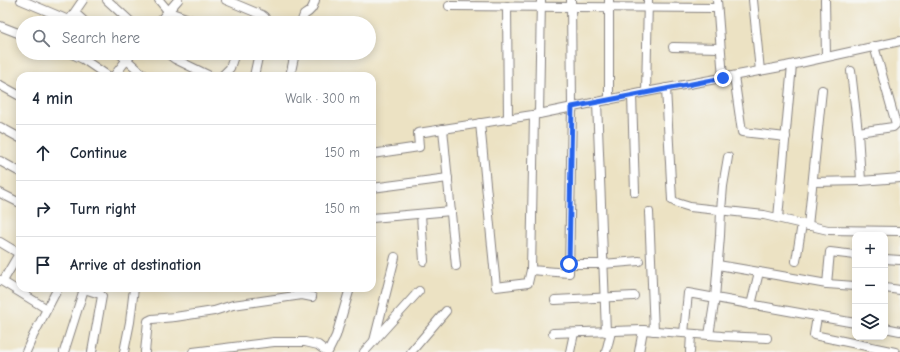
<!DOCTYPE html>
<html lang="en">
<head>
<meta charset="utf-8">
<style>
	:root { --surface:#fff; --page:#f6f6f7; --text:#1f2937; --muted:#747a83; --line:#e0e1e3 }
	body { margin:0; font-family:"Comic Neue",sans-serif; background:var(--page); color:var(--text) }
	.controls { position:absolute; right:12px; bottom:12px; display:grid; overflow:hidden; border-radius:8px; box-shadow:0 2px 10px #0003 }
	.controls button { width:36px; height:36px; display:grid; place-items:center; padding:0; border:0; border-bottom:1px solid var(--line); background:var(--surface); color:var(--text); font:20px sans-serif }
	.stop { position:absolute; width:12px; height:12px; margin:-9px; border:3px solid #2563eb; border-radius:50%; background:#fff }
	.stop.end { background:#2563eb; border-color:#fff; box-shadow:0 1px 4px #0008 }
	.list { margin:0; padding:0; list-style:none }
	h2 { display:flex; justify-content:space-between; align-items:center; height:52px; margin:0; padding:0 16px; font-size:17px }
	h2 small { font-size:13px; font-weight:400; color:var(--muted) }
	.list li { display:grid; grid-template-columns:26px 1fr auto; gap:12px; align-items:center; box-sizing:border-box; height:56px; padding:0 16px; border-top:1px solid var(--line) }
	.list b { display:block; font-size:15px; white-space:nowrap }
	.list em { font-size:13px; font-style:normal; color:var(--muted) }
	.icon { flex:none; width:22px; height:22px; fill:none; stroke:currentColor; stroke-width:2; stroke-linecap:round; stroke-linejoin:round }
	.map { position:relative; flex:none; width:900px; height:352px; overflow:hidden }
	.search { position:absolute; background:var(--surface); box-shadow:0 2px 10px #0003; left:16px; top:16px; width:360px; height:44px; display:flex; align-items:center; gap:10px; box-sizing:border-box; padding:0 14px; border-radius:22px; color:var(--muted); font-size:15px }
	.panel { position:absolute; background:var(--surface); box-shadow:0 2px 10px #0003; left:16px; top:72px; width:360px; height:220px; border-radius:12px }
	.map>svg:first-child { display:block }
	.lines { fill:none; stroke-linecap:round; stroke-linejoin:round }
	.minor-casing { stroke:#87827f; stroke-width:10 }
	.minor { stroke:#fff; stroke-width:8 }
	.route { stroke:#2563eb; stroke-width:5 }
</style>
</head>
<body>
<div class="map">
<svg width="900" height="352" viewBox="0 0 900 352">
	<rect width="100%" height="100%" fill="#f6f6f2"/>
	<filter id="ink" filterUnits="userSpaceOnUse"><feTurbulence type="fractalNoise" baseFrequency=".025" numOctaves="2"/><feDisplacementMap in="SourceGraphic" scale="8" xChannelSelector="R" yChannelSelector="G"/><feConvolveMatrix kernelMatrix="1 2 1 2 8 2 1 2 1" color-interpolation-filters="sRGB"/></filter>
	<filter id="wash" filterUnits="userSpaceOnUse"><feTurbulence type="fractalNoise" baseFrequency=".012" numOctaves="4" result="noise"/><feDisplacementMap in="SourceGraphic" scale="16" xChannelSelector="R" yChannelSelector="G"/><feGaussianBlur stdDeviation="0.9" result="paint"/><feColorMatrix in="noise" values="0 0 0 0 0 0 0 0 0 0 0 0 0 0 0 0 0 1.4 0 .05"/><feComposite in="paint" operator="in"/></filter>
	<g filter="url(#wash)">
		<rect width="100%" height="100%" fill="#ece2c3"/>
	</g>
	<g filter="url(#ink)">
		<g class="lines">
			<g class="minor-casing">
				<g id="minor">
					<path d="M21 0 66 19H70L83 0"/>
					<path d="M107 0 132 23"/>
					<path d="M159 0 169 12 200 23"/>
					<path d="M226 0 262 15C265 17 267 19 266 23"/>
					<path d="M717 0 723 78"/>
					<path d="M753 0 760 71"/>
					<path d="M825 0 826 57"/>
					<path d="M449 6 717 8"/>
					<path d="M507 6 508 119"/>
					<path d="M75 13 86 23"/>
					<path d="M158 23 178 0"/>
					<path d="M301 23 304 15C311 11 313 8 315 0"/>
					<path d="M0 26 23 35"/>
					<path d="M673 47 720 48"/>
					<path d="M70 53 83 59 108 76"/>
					<path d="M119 53 145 76"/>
					<path d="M167 53 175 59 210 76"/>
					<path d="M851 71 858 132 861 181"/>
					<path d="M114 76 132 53"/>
					<path d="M222 76 230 68 235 53"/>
					<path d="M254 76 259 53"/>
					<path d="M290 76 295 53"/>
					<path d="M734 76 742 132 786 137"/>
					<path d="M0 85 20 96"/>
					<path d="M666 88 672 200 677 203 690 207 764 215 828 230 900 231"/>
					<path d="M646 92 648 0"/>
					<path d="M632 95 635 192"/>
					<path d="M609 100V0"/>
					<path d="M597 102 606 332"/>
					<path d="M539 114 541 0"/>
					<path d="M534 115 531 270 569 273 572 107 571 0"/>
					<path d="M480 123 496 287 528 283 531 270"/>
					<path d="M0 127 20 138"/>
					<path d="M443 129 456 266"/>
					<path d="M858 132 893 127 896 124 874 46"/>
					<path d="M372 154 419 147 418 133 539 114 646 92 786 66 900 41"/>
					<path d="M0 161 20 172"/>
					<path d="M813 182 861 181 900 178"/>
					<path d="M372 188 448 178"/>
					<path d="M0 193 20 203"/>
					<path d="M649 212 654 331"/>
					<path d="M421 214 424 261"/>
					<path d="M372 218 451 211"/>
					<path d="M778 218 792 65"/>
					<path d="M808 226 822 90"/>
					<path d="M0 242 20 254"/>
					<path d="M885 259 900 260"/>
					<path d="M796 261 802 224"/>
					<path d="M569 264H603L639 261"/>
					<path d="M718 265 759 272"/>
					<path d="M0 280 47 309"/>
					<path d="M3 281 20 252"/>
					<path d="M827 284 855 286"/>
					<path d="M81 288 100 294 102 296 92 352"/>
					<path d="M885 288 900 290"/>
					<path d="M555 300 634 296"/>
					<path d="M751 305 759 272 827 284 830 252 855 255"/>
					<path d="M817 317 814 335 895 352"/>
					<path d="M885 328 900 331"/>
					<path d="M553 333 643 330 722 336 767 338"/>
					<path d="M684 333 688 293 855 323"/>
					<path d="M709 335 715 298 720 236 721 211 723 186 728 157"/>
					<path d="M374 341 395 257"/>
					<path d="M26 352 33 336 58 288"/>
					<path d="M64 352 84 289"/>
					<path d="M124 352 130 322 134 288"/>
					<path d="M145 352 148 321 152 319 175 317 214 311 233 305 302 295 312 297"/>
					<path d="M193 352 274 342H305L318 345 327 352"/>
					<path d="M328 352 336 336 350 288"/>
					<path d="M364 352 419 291"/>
					<path d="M411 352 446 311"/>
					<path d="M570 352 574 333"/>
					<path d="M606 352 611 332"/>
					<path d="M639 352 643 330"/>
					<path d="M690 352 691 334"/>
				</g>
			</g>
			<use href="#minor" class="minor"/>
		</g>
	</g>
	<g class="lines" filter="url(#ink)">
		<path class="route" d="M569 264 572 107 723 78"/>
	</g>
</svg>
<div class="controls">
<button>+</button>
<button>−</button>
<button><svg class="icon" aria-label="layers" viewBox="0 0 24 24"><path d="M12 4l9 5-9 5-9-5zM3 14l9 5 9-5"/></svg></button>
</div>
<div class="stop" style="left:569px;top:264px"></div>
<div class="stop end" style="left:723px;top:78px"></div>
<div class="search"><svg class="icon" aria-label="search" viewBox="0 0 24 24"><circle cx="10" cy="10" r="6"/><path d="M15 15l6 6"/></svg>Search here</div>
<section class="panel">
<h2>4 min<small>Walk · 300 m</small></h2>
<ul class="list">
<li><svg class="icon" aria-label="ahead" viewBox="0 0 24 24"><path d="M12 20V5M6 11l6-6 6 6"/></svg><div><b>Continue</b></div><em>150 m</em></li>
<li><svg class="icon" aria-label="right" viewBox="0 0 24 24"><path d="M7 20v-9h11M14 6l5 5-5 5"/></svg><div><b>Turn right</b></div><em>150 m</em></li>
<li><svg class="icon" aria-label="arrive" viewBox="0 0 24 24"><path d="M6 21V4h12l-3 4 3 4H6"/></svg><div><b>Arrive at destination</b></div></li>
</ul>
</section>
</div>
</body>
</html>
